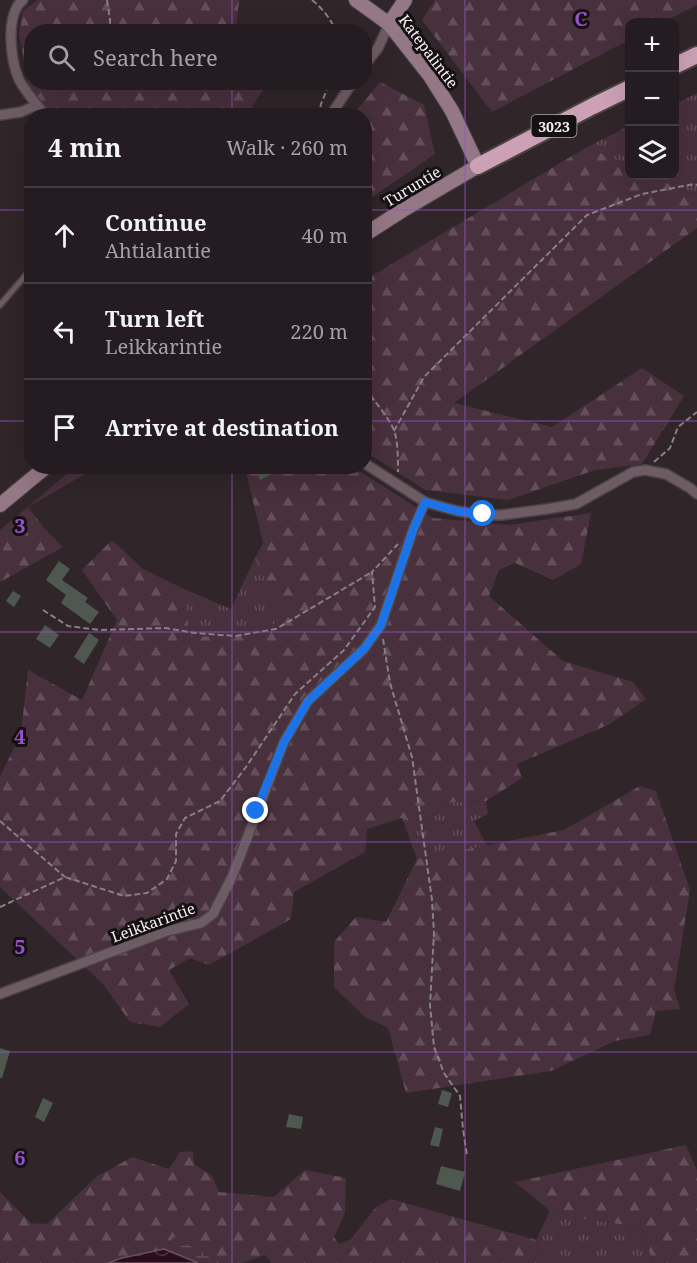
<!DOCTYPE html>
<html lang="en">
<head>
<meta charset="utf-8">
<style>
	:root { --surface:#241c20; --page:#30292d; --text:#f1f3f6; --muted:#a3a1a5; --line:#413a3e }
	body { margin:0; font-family:"Noto Serif",serif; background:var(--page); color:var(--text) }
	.controls { position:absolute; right:18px; top:18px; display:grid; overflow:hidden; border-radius:12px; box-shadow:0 6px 24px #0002 }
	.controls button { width:54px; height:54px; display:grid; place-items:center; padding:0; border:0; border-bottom:2px solid var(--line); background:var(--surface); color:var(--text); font:30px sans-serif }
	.stop { position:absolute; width:18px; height:18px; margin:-14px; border:4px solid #1a73e8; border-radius:50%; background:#fff }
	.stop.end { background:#1a73e8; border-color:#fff; box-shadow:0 2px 6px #0008 }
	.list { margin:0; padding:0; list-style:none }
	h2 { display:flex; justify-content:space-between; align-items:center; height:78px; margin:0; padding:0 24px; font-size:26px }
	h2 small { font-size:20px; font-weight:400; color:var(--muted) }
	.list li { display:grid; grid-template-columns:39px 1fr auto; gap:18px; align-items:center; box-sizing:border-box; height:96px; padding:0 24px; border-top:2px solid var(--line) }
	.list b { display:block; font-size:22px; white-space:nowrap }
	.list p { margin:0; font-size:20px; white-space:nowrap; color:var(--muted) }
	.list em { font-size:20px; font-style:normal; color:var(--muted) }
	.icon { flex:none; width:33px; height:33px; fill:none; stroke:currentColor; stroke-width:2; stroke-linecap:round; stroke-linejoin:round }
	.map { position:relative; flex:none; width:697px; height:1263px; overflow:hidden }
	.search { position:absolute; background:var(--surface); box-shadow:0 6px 24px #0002; left:24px; top:24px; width:348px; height:66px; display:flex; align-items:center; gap:15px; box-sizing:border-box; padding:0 21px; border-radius:24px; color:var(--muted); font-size:22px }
	.panel { position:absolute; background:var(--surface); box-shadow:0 6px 24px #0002; left:24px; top:108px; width:348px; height:366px; border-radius:24px }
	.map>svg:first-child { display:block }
	.grass { fill:url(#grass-tufts) }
	.forest { fill:url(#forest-firs) }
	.wetland { fill:url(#wetland-marsh) }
	.water { fill:url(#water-waves); stroke:#69515e; stroke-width:1.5 }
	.building { fill:#4e5750 }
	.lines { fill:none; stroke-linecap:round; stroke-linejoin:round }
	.lane-casing { stroke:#4c4246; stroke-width:8 }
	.street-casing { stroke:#4c4246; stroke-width:12 }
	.secondary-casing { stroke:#4c4246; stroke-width:16 }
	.highway-casing { stroke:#4c4246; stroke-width:20 }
	.path { stroke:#887f83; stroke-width:2; stroke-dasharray:6 3; stroke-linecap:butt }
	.lane { stroke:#6e5c64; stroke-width:4.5 }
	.street { stroke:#6e5c64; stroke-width:9 }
	.secondary { stroke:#947885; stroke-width:14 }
	.highway { stroke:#cca1b6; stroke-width:16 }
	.route { stroke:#1a73e8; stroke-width:8 }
	.grid { fill:none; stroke:#9453c9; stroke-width:1.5; stroke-opacity:0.55 }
	.labels { text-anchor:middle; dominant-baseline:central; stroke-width:6; stroke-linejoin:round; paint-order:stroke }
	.shield { fill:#151012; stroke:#b2acaf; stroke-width:1.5 }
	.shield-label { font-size:14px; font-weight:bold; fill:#f6eff2 }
	.street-label { font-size:15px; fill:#f6eff2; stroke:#151012 }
	.grid-label { font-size:20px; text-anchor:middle; font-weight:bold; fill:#9453c9; stroke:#151012; stroke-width:6; stroke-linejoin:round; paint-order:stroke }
</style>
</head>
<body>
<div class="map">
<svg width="697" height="1263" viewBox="0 0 697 1263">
	<defs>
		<pattern id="grass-tufts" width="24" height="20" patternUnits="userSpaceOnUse" patternTransform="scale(1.5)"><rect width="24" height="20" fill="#48303c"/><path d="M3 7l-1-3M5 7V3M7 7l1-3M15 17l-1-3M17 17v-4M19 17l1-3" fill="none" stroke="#634e59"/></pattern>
		<pattern id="forest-firs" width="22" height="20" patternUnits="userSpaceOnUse" patternTransform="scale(1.5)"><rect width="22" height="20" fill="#48303c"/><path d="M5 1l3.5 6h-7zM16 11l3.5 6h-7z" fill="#634e59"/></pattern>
		<pattern id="wetland-marsh" width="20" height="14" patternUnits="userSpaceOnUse" patternTransform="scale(1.5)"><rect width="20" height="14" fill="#48303c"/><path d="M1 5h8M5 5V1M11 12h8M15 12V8" fill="none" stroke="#634e59"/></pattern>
		<pattern id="water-waves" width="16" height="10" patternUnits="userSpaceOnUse" patternTransform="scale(1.5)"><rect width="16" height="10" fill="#2c0d1f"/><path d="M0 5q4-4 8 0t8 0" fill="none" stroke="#4b3140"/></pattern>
	</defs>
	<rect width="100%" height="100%" fill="#30262a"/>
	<g class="grass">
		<path d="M697 93V196L651 176H674L675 104Z"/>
		<path d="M629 126V166L587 147Z"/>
		<path d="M75 467H97L28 507Z"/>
		<path d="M255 558 284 614 264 634 190 637 184 589 231 609Z"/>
		<path d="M486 801 488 814 474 821 487 846 417 859 402 818 426 828 441 803Z"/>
		<path d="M571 1210 576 1218 641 1227 653 1263H545L536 1240 550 1211Z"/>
	</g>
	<g class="forest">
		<path d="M38 0H239L236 31 32 32V82L267 83 247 115H52L29 87 19 35 23 11Z"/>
		<path d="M435 0H697V5L663 22H630L629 40 492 112 422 20Z"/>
		<path d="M380 82 424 105 435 154 365 202 364 116 353 115Z"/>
		<path d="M587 147 629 166 630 176H651L697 196V228L454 403 552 427 642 368 684 396 642 464 595 470 508 500 425 490 365 451V280Z"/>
		<path d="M248 467H353L433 518 509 525 591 513 581 564 553 580 515 563 499 570 489 596 563 661 633 682 646 699 610 724 517 764 522 778 486 801 441 803 426 828 402 818 367 829 365 852 294 892 291 919 209 965 190 958 169 970 189 1004 160 1027 130 1022 103 984 0 887V777L21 733 28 670 82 700 117 620 82 570 112 540 143 569 184 589 190 637 264 634 283 615 255 558 263 543 247 476Z"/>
		<path d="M28 507 45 529 63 547 0 582V530Z"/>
		<path d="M640 786 656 791 690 890 674 990 680 1009 656 1011 650 1035 615 1041 551 1071 406 1093 388 1028 365 1017 334 987V942L356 917 386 922 417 859 564 830Z"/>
		<path d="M686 1145 697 1170V1263H653L641 1227 576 1218 571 1210 550 1211 515 1182Z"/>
		<path d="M193 1151 194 1164 212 1176 219 1192 274 1197 305 1170 346 1178 345 1213 334 1237 339 1244 350 1240 376 1207 391 1199 536 1240 545 1263H272L265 1255 242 1263H222L174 1237 164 1249 122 1258 108 1263H0V1192L31 1223 47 1224 96 1177 132 1157 169 1169 180 1152Z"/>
	</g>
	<path class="wetland" d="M174 1237 222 1263H198L164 1249Z"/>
	<path class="water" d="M164 1249 198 1263H108L122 1258Z"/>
	<g class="building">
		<path d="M260 466H271L274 473 260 480 255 469Z"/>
		<path d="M59 561 70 569 62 580 88 598 85 602 99 612 90 624 61 603 66 595 46 580Z"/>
		<path d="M13 591 21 596 14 607 6 601Z"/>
		<path d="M45 625 59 635 50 648 36 639Z"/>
		<path d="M89 633 99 640 84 664 74 657Z"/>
		<path d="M0 1048 10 1051 2 1078H0Z"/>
		<path d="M442 1090 452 1093 448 1107 438 1104Z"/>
		<path d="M43 1098 53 1103 44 1122 35 1117Z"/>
		<path d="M289 1114 303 1117 301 1129 286 1127Z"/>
		<path d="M435 1127 443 1129 439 1147 430 1145Z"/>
		<path d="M441 1166 465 1172 460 1191 436 1184Z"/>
	</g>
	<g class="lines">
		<g class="lane-casing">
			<path id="lane" d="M0 305 32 268"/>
		</g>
		<g class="street-casing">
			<g id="street">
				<path d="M23 0C21 2 18 4 17 7 7 24 11 60 18 77 22 88 38 106 46 116"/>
				<path d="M364 66 378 48 389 24"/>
				<path d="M0 115 21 112 37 105"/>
				<path d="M330 116 353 82"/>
				<path d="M364 463 425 502 457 511 484 515H501L547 509 576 504 633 472 645 470 666 474 690 488 697 494"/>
				<path d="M0 994 167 931 201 923 213 914 232 877 284 742 308 701 364 649 381 625 413 530 425 502"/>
			</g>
		</g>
		<g class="secondary-casing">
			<g id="secondary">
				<path d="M356 0 389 24 430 76 452 111 478 166 403 210 364 235"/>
				<path d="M389 24 405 0"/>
				<path d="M0 505 47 466"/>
			</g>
		</g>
		<g class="highway-casing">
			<g id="highway">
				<path d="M674 66 697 55"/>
				<path d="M478 166 593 106 630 88"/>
			</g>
		</g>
		<g class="path">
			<path d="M107 0 110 20V32"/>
			<path d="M312 0C322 8 332 20 336 32"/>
			<path d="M319 116 321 104 330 82"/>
			<path d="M364 290 371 286"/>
			<path d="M364 389C373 398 392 422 395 433 398 446 398 459 398 472"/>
			<path d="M394 431 424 377 587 215 642 194 694 184 697 185"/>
			<path d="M654 462 670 448 678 427 697 412"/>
			<path d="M43 610 68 626 100 630 166 628 195 633 235 636 276 629 372 572"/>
			<path d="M383 639 390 683 412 757 432 900 434 933 430 1005 434 1047 444 1073 460 1096 463 1129 467 1156"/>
			<path d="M0 821 65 877"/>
			<path d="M0 907 65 877 124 896 147 893 167 879 176 861V834L185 818 220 801 246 767 295 694 344 650 375 607 372 572 398 544"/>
		</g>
		<use href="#lane" class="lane"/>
		<use href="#street" class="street"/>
		<use href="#secondary" class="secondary"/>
		<use href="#highway" class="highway"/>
	</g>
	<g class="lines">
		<path class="route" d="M256 811 284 742 308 701 364 649 381 625 413 530 425 502 457 511 483 514"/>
	</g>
	<path class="grid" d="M232 0V32M465 0V1263M232 82V116M0 210H32M364 210H697M0 421H32M364 421H697M232 466V1263M0 632H697M0 842H697M0 1052H697"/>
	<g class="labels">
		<rect class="shield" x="531.5" y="115" width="45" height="22" rx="4.5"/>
		<g class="shield-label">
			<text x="554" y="126">3023</text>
		</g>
		<g class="street-label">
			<text transform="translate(429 51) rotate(53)">Katepalintie</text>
			<text transform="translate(412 186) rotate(-31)">Turuntie</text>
			<text transform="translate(153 922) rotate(-20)">Leikkarintie</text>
		</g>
	</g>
	<g class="grid-label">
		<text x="581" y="26">C</text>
		<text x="20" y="533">3</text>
		<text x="20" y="744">4</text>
		<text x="20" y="954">5</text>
		<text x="20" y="1165">6</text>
	</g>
</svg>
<div class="controls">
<button>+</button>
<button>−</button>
<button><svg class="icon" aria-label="layers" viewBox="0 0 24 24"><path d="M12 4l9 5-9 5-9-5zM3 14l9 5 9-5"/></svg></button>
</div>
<div class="stop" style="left:483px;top:514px"></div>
<div class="stop end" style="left:256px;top:811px"></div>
<div class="search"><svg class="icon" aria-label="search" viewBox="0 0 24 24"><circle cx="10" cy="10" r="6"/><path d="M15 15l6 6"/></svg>Search here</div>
<section class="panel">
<h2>4 min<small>Walk · 260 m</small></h2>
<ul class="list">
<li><svg class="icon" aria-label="ahead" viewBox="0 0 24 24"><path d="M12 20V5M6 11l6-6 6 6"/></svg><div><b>Continue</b><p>Ahtialantie</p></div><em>40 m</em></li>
<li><svg class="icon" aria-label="left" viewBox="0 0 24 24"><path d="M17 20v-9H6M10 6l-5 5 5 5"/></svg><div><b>Turn left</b><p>Leikkarintie</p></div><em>220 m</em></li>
<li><svg class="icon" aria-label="arrive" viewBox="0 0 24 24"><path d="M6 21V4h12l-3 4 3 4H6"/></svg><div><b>Arrive at destination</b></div></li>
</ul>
</section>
</div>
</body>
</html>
